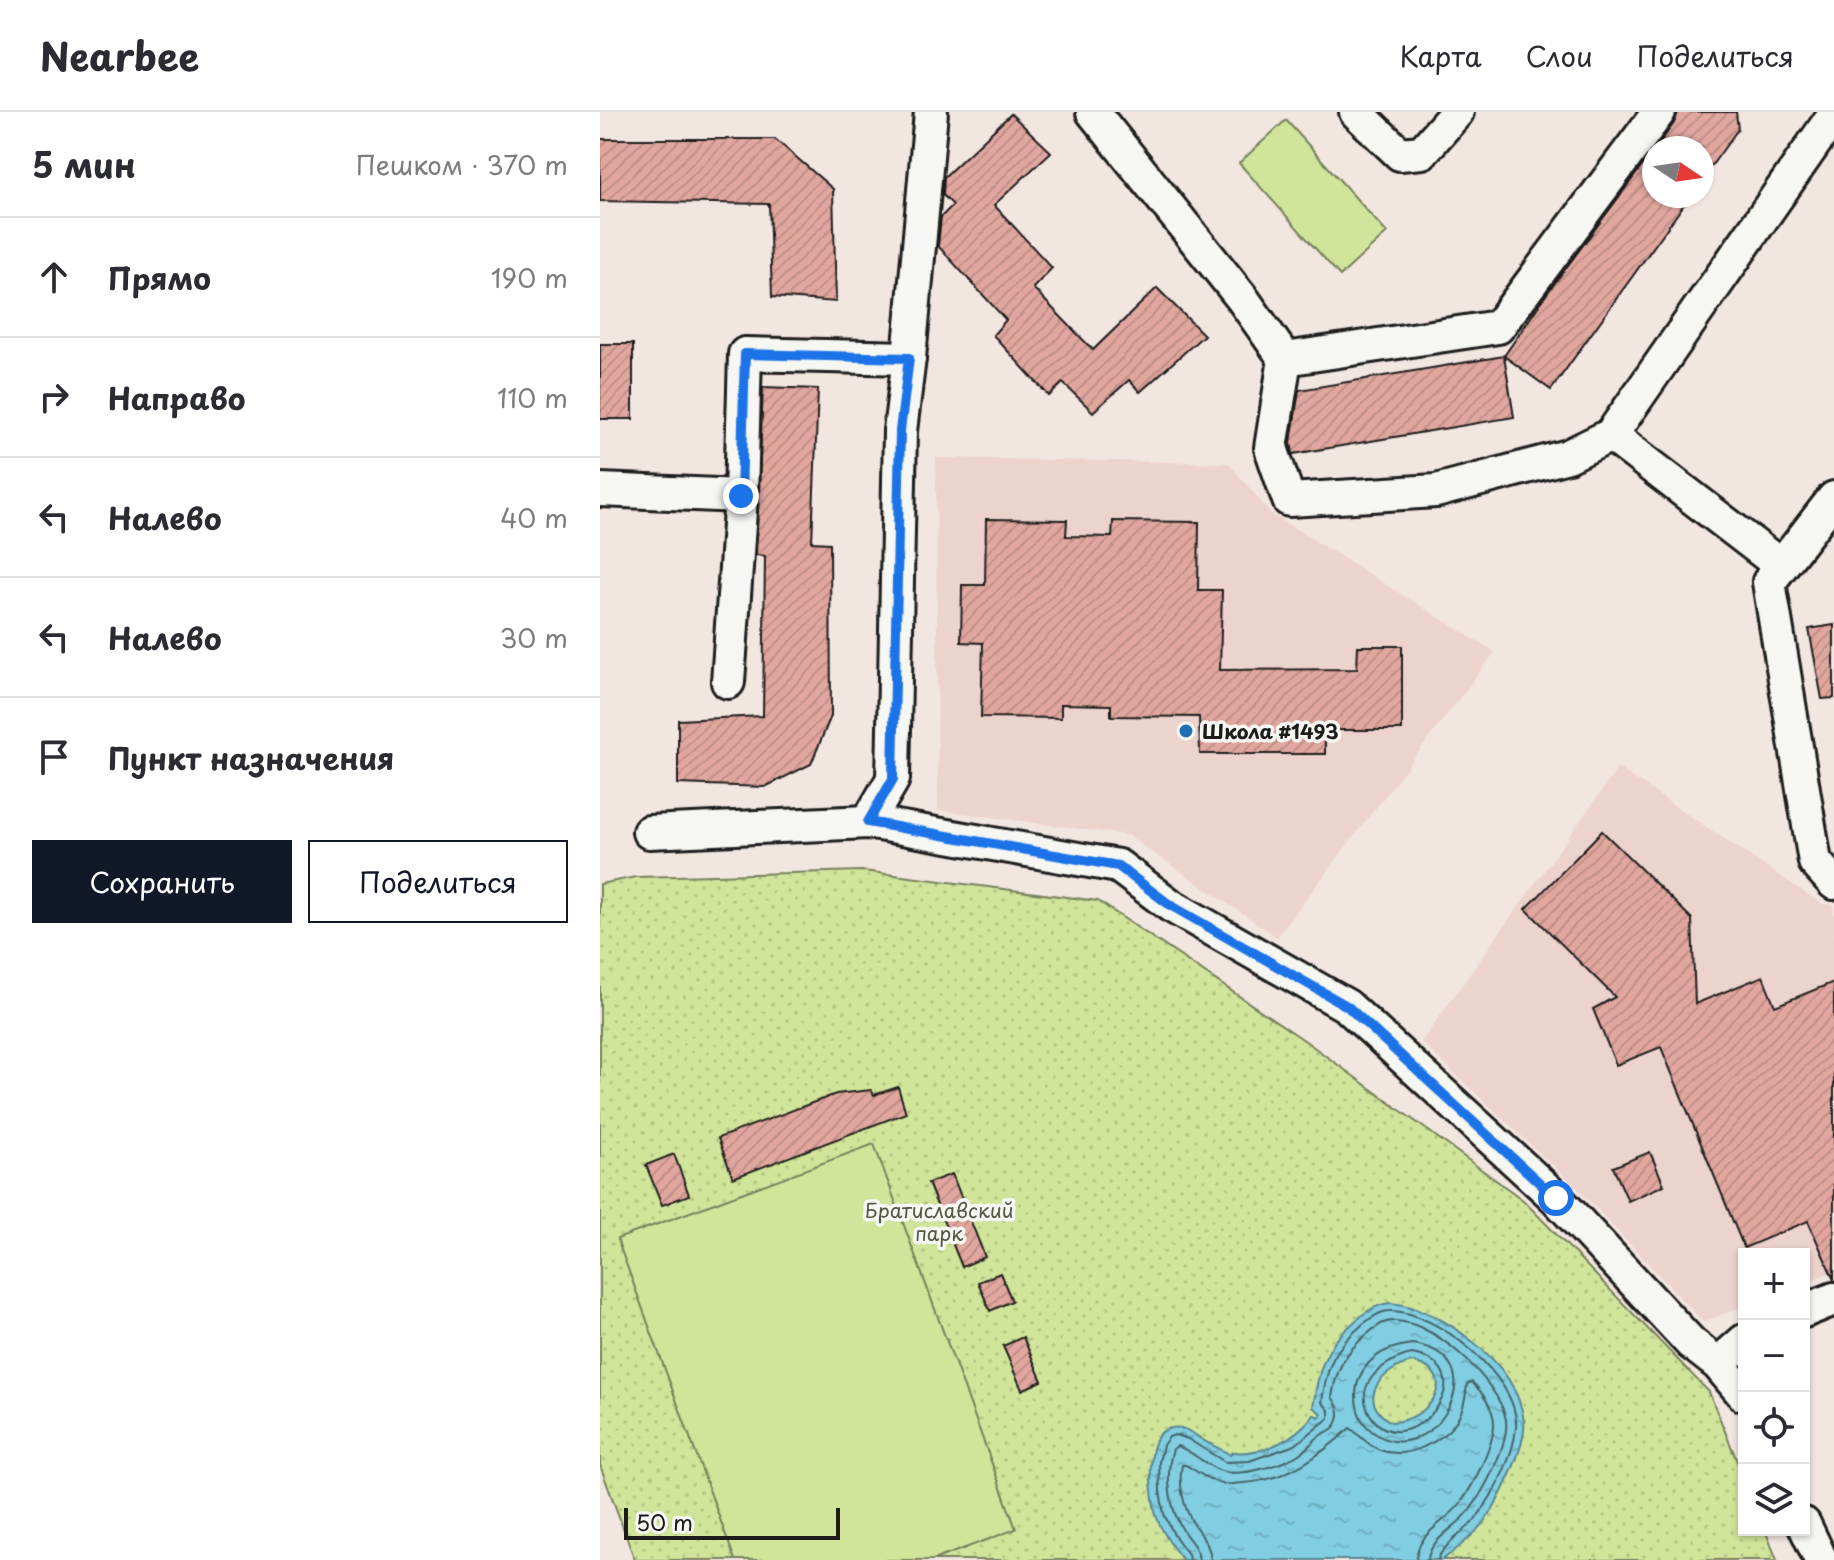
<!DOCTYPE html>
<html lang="ru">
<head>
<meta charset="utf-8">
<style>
	:root { --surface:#fff; --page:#f2f2f3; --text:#2b2b33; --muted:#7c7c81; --line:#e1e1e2; --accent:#111827 }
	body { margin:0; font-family:"Playpen Sans",sans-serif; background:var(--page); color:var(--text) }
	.controls { position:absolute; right:24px; bottom:24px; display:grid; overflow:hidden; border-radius:0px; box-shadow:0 2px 6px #0004 }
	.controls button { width:72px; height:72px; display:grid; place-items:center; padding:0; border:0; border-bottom:2px solid var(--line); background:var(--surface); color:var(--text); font:40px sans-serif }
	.compass { position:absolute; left:1042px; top:24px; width:72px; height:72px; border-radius:50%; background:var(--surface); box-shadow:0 2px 6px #0004; rotate:103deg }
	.scale { position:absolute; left:24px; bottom:20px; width:216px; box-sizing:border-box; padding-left:8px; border:4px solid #1c1c1c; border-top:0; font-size:22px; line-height:28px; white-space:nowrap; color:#1c1c1c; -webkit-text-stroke:6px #f6f6f2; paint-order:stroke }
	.stop { position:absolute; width:24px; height:24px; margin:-18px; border:6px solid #1a73e8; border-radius:50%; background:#fff }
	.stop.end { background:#1a73e8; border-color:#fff; box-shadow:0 2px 8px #0008 }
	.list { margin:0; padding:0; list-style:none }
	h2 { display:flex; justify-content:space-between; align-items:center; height:104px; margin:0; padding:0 32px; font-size:34px }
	h2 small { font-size:26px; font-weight:400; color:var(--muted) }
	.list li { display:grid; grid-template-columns:52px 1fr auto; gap:24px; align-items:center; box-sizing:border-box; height:120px; padding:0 32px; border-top:2px solid var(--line) }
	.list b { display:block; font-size:30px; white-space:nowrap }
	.list em { font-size:26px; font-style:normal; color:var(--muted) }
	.actions { display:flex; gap:16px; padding:24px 32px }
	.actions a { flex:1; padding:18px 0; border:2px solid var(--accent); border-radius:0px; text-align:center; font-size:28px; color:var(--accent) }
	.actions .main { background:var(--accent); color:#fff }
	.icon { flex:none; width:44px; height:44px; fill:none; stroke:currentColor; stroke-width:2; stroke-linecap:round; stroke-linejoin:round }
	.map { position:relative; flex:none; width:1234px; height:1448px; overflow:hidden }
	header { display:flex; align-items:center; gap:48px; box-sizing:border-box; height:112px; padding:0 40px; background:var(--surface); border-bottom:2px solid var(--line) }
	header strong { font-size:38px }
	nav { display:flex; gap:44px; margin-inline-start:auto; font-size:28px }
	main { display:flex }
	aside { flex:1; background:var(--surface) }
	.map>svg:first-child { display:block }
	.built { fill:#edd3cd }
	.green { fill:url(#green-dots); stroke:#76805b; stroke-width:2 }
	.pitch { fill:#d1e59a; stroke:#76805b; stroke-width:2 }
	.water { fill:url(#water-ripples); stroke:#598692; stroke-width:2; fill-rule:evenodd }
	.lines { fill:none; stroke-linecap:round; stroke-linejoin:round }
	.shore { stroke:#44636b; stroke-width:2 }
	.building { fill:url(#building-hatch); stroke:#1c1c1c; stroke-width:2 }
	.minor-casing { stroke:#1c1c1c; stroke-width:38 }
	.minor { stroke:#f6f6f2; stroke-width:32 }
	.route { stroke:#1a73e8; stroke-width:10 }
	.poi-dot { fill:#1f6fb2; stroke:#f6f6f2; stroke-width:3 }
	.labels { text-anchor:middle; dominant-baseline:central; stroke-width:7; stroke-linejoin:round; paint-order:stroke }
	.poi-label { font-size:20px; font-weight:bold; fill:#1c1c1c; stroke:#f6f6f2; text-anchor:start }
	.park-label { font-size:20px; fill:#525842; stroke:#f6f6f2 }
</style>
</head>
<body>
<header>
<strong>Nearbee</strong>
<nav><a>Карта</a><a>Слои</a><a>Поделиться</a></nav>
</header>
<main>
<aside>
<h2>5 мин<small>Пешком · 370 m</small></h2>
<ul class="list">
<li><svg class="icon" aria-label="ahead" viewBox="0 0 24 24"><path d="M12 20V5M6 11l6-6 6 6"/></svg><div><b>Прямо</b></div><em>190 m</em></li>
<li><svg class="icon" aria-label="right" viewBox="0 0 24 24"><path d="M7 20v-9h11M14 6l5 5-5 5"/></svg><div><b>Направо</b></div><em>110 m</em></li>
<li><svg class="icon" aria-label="left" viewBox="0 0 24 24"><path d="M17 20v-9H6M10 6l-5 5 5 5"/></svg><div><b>Налево</b></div><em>40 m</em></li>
<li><svg class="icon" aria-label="left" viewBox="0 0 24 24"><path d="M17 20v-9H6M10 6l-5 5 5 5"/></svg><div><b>Налево</b></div><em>30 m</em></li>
<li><svg class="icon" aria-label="arrive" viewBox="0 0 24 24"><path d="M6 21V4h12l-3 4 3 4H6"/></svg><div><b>Пункт назначения</b></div></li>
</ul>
<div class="actions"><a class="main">Сохранить</a><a>Поделиться</a></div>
</aside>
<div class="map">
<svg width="1234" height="1448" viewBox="0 0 1234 1448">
	<defs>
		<pattern id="green-dots" width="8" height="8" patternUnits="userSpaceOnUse" patternTransform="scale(2)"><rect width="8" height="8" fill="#d1e59a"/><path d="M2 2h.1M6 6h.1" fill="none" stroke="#b3c484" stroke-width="1.8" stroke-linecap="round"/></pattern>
		<pattern id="water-ripples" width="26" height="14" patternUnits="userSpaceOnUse" patternTransform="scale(2)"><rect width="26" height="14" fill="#81cde1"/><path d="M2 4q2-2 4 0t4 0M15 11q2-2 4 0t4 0" fill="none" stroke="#6fafc0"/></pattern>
		<pattern id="building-hatch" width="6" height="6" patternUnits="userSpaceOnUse" patternTransform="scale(2)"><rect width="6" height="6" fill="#e1a79f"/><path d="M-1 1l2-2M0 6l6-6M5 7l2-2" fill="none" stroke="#c08f88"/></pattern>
	</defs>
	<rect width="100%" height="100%" fill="#f2e6e1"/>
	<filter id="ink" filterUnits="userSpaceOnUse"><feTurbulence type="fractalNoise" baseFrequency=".0125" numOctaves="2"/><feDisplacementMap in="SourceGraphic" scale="16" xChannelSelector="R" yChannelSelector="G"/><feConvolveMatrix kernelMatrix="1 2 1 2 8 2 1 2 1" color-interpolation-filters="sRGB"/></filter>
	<g filter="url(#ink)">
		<g class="built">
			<path d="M336 346 629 351 670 401 895 540 677 825 527 723 338 698Z"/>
			<path d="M1018 656 1222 792 1234 793V1159L1204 1171V1142H1144V1194L1103 1210 980 1079 821 930Z"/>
		</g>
		<path class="green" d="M263 759 498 789 704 928 923 1088 1109 1280 1144 1366V1418H1165L1177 1448H35L0 1353V772L36 765Z"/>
		<g class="pitch">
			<path d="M686 8 787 121 740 164 639 51Z"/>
			<path d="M274 1032 416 1417 333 1448H135L17 1127Z"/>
		</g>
		<path class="water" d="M790 1191C822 1194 848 1210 872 1229 898 1249 920 1276 924 1310 927 1333 898 1392 883 1411 872 1425 857 1437 842 1448H583C572 1435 563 1422 557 1406 551 1387 542 1320 571 1316 587 1313 597 1326 610 1332 618 1336 625 1339 630 1343L632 1340C665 1343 693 1328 714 1303L720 1305 722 1302 713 1295C718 1260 724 1235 752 1212 764 1201 774 1193 790 1191ZM812 1250C863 1261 829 1310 791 1310 754 1288 782 1257 812 1250Z"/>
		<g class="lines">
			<g class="shore">
				<path d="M812 1232C902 1244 832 1359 776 1322 752 1307 750 1273 768 1252 778 1240 796 1234 812 1232Z"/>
				<path d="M812 1242C890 1256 811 1351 774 1308 748 1276 782 1248 812 1242Z"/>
				<path d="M589 1448 588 1442 574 1423 564 1402 560 1379 559 1350 563 1333 569 1325 575 1323 588 1327 625 1350 649 1349 695 1333 729 1306V1298L722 1290C727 1252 734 1237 763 1212 771 1206 780 1199 790 1199 835 1198 920 1266 916 1315 914 1344 895 1380 878 1404 869 1417 840 1435 838 1448"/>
				<path d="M599 1448C598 1435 590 1430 584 1420 569 1397 565 1362 573 1337L577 1334C594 1339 608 1357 625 1360 645 1364 686 1352 702 1340 709 1335 714 1327 721 1323 728 1319 735 1318 738 1308 741 1299 737 1292 732 1285 736 1257 745 1241 766 1223 772 1218 779 1212 786 1210 827 1200 900 1270 906 1308 909 1332 884 1379 870 1398 858 1415 829 1427 828 1448"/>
				<path d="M611 1448C610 1433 603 1426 595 1414 584 1398 578 1372 582 1353H586C596 1359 608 1368 619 1371 627 1374 635 1371 643 1371 686 1369 721 1343 750 1316 760 1323 767 1333 780 1338 806 1348 842 1331 857 1308 864 1297 866 1285 867 1272L872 1270C882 1280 895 1298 894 1313 893 1335 873 1374 860 1392 845 1411 817 1421 816 1448"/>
			</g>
		</g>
		<g class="building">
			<path d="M1078 0H1136L1138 17 1102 67V36H1056L1074 11Z"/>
			<path d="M411 2 451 40 394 93 452 156 433 176 493 238 557 176 604 223 540 280 529 268 493 300 463 271 449 284 393 223 406 208 338 134 341 105 353 93 343 83 344 65Z"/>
			<path d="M0 27H175L233 77 236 190 172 185 169 92 0 89Z"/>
			<path d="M1054 38V84H1090L951 278 904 244 914 305 693 342 691 330 699 278 904 244 948 180Z"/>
			<rect x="0" y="232" width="33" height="75"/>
			<path d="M163 275 218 277 212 430 230 431 231 604 211 652 165 675 78 672V608L163 604 165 444 156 443Z"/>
			<path d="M386 407 467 408 466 424 512 425 513 409 599 410 598 478H622L620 558 757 557 758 534H802V618H725V642H600L599 605 511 604V593L461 592V606L381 605 383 531 361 530 362 473H385Z"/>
			<path d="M1234 513V586L1222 587 1209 517Z"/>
			<path d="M1002 719 1092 807 1095 892 1163 864 1175 894 1234 870V1168L1208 1109 1144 1136 1061 935 1016 953 993 897 1015 885 926 797Z"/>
			<path d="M298 975 306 1001 133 1066 118 1026 236 982 271 978 274 983Z"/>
			<path d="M1050 1040 1064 1073 1028 1089 1013 1055Z"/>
			<path d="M74 1042 89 1083 62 1093 46 1053Z"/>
			<path d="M352 1062 385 1145 362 1155 328 1071Z"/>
			<path d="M400 1161 412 1189 390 1199 378 1170Z"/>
			<path d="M423 1225 442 1269 422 1278 403 1234Z"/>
		</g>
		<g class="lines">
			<g class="minor-casing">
				<g id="minor">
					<path d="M493 0 642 186 685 247 898 215 1059 0"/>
					<path d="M756 0 800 42 822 40 857 0"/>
					<path d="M685 247 671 336 689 388 836 379 968 344 1011 323 1234 3"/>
					<path d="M1011 323 1180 453"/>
					<path d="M0 378 141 384"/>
					<path d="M1234 386 1169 470 1215 750 1234 771"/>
					<path d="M128 570 141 384 145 242 309 246"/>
					<path d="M268 710 293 667 300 319 309 246 331 0"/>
					<path d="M49 720 268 710 518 754 570 793 747 894 956 1086 1091 1231 1118 1252 1144 1283"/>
					<path d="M1204 1199 1234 1187"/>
					<path d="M1118 1252 1144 1229"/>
					<path d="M1204 1412 1221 1448"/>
				</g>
			</g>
			<use href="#minor" class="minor"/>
		</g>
	</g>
	<g class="lines" filter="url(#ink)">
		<path class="route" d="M141 384 145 242 309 246 300 319 293 667 268 710 518 754 570 793 747 894 956 1086"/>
	</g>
	<circle class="poi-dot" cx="586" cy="619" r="8"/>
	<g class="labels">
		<g class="poi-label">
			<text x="602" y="619">Школа #1493</text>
		</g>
		<g class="park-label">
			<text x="339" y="1098">Братиславский<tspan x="339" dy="23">парк</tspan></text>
		</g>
	</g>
</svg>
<div class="controls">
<button>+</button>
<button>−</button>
<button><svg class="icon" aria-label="locate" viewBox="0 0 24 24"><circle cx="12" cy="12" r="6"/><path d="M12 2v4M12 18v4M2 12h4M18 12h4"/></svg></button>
<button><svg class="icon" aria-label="layers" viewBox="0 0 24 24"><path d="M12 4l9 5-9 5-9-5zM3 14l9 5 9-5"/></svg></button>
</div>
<svg class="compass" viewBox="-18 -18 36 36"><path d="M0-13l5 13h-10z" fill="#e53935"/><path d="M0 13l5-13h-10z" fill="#7c7c81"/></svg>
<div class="scale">50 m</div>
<div class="stop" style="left:956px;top:1086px"></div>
<div class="stop end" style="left:141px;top:384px"></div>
</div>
</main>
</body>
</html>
